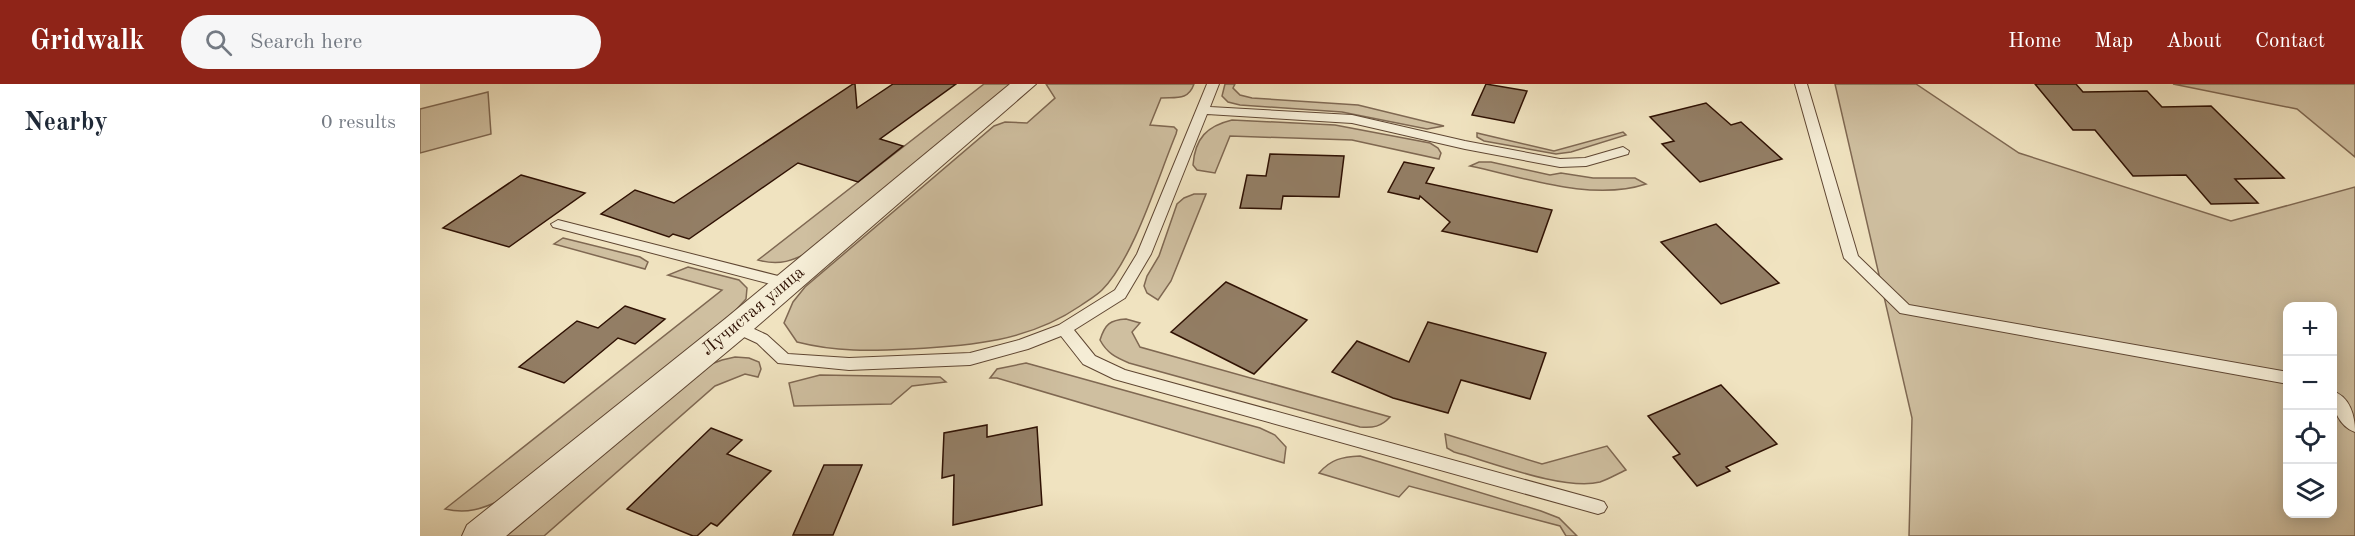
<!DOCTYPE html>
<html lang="en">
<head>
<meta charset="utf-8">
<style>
	:root { --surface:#fff; --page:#f6f6f7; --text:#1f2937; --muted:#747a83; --line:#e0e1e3; --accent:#8f2418 }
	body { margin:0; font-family:"Old Standard TT",serif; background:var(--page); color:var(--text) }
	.controls { position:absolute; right:18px; bottom:18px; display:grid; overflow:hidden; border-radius:12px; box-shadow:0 3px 15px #0003 }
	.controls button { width:54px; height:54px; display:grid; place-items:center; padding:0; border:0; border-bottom:2px solid var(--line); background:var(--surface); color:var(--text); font:30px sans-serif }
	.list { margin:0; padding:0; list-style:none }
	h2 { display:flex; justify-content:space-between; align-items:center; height:78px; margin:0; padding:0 24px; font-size:26px }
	h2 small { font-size:20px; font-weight:400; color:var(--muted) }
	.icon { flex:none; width:33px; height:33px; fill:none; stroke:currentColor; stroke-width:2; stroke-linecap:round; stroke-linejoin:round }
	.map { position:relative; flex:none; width:1935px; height:452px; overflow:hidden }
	header { display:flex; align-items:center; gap:36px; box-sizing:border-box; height:84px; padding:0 30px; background:var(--accent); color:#fff }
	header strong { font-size:28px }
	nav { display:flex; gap:33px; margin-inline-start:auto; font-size:21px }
	.search { width:420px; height:54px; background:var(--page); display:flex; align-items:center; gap:15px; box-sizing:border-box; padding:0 21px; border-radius:33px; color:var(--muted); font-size:22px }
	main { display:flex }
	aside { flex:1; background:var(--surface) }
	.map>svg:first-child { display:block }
	.green { fill:#cfbfa0; stroke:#7f6852; stroke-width:1.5; fill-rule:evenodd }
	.building { fill:#937e65; stroke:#2f1103; stroke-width:1.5 }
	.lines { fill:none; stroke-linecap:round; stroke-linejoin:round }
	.lane-casing { stroke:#5f4632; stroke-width:2 }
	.street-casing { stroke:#5f4632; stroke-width:2 }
	.lane { fill:#f5edd6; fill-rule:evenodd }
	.street { fill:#f5edd6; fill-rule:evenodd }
	.labels { text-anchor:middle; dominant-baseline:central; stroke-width:4.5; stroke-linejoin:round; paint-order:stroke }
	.street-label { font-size:18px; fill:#2f1103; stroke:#f5edd6 }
</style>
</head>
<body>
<header>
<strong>Gridwalk</strong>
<div class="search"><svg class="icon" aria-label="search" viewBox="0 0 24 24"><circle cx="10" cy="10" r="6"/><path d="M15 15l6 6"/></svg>Search here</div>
<nav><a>Home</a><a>Map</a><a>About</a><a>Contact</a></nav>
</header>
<main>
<aside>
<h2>Nearby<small>0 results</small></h2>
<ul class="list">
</ul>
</aside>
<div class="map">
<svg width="1935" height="452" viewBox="0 0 1935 452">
	<rect width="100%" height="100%" fill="#f0e3c0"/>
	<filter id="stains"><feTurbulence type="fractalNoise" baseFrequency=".00333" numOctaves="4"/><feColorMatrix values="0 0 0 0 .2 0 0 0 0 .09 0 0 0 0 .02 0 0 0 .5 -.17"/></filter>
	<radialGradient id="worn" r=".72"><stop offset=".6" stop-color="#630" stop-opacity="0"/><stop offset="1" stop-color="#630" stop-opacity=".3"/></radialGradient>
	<g class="green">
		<path d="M564 0H593L392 166C374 177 359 182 338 176Z"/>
		<path d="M626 0H774C768 17 756 13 741 14L730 41 754 43 757 46 756 50C738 93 714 174 682 206 676 212 667 217 660 222 609 257 551 262 490 265 451 267 416 268 377 258L364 239 373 218 385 203 574 42 585 38 607 39 635 14Z"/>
		<path d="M805 0H815L813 4 820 11 832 14 938 21 1024 42 1007 45 922 28 820 21 808 18 802 12Z"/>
		<path d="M1415 0H1496L1599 69 1811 137 1935 103V452H1489L1492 334ZM1868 222H1912V430H1868Z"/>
		<path d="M1753 0H1935V73L1877 25Z"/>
		<path d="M68 8 71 50 0 69V25Z"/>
		<path d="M812 36 915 41 1010 59 1018 64 1021 69 1019 75 932 56 810 52 795 89 777 86 773 81C775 54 787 42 812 36Z"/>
		<path d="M1203 48 1206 51 1151 68 1136 70 1064 57 1057 53V49L1134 67Z"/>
		<path d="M1059 78H1071L1130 91 1141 89 1173 94H1215L1226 100C1172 118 1103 93 1050 82Z"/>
		<path d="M774 110H786L751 197 738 216 727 209 724 202 727 192 739 172 757 120 764 114Z"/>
		<path d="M143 154 220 173 228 178 225 185 134 160Z"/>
		<path d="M268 183 319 196 327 204 326 215 315 227 81 416C62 425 47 430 25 425L302 206 248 191Z"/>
		<path d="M706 235 720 239 712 248 720 263 970 333C961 343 953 344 940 343L709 279C695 273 687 269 680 256 685 240 690 236 706 235Z"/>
		<path d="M315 273 329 274 339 278 341 285 338 293 325 290 295 302 124 452H84L286 282 302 276Z"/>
		<path d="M606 279 840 344 855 351 866 363 864 379 577 294H570L577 285Z"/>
		<path d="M400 291 520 293 526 298 492 302 471 320 374 322 369 299Z"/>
		<path d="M1025 350 1122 380 1187 362 1206 386C1197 390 1189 395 1180 398 1144 407 1071 378 1034 368L1027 364Z"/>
		<path d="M940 372 1121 427 1139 434 1157 452H1146L1140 442 989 402 979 413 899 389C911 375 922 373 940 372Z"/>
	</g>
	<g class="building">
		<path d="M433 0H435L437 24 473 0H536L460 55 483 62 438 98 378 79 269 155 253 150 249 153 181 130 215 106 254 119Z"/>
		<path d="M1066 0 1107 7 1094 39 1052 31Z"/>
		<path d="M1615 0H1656L1663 8 1727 7 1742 23 1791 22 1864 94 1815 95 1838 119 1791 120 1766 91 1713 92 1675 46H1653Z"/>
		<path d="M1286 19 1311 41 1321 38 1362 75 1280 98 1242 60 1254 57 1230 33Z"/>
		<path d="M850 70 924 72 919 113 863 112 861 125 820 124 827 91 846 92Z"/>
		<path d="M984 78 1014 84 1006 99 1132 126 1117 168 1022 147 1030 138 1000 112 999 115 968 108Z"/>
		<path d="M101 91 165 109 89 163 23 144Z"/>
		<path d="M1296 140 1359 199 1301 220 1241 158Z"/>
		<path d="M806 198 887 236 834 290 751 248Z"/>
		<path d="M205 222 245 235 215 260 198 254 144 299 99 283 157 237 178 244Z"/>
		<path d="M1008 238 1126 269 1110 315 1041 296 1028 329 973 314 912 288 937 257 989 278Z"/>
		<path d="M1301 301 1357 360 1306 383 1310 387 1277 402 1253 373 1260 370 1228 332Z"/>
		<path d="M567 341V353L617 343 622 421 533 441 534 391 522 394 524 349Z"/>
		<path d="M291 344 322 356 307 370 351 387 297 442 291 439 277 452H273L207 425Z"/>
		<path d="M404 381H442L413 451H373Z"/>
	</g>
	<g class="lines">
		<g class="lane-casing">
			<g id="lane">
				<path d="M787 0H799L790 23 932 31 1045 57 1140 75 1165 74 1203 63 1209 67 1208 70 1166 82 1140 83 1045 65 932 39 787 30 731 170 705 214 654 246 675 272 705 286 1178 416 1184 418 1187 423 1184 428 1178 430 694 295 663 280 641 252 608 265 550 281 429 286 358 279 337 259 311 247 308 243 311 239H321L347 251 368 270 429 274 550 269 599 256 639 241 695 206 717 170Z"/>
				<path d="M1375 0H1387L1438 172 1489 221 1868 288V300L1480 229 1424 174Z"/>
				<path d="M138 136 366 194 373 199 366 204 133 143 131 140Z"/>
				<path d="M1912 307C1930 312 1935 332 1935 348 1918 342 1912 323 1912 307Z"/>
			</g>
		</g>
		<g class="street-casing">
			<path id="street" d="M590 0H616L327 251 86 452H42L47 441 305 235Z"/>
		</g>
		<use href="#lane" class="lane"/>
		<use href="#street" class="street"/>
	</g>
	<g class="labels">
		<g class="street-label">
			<text transform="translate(333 227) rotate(-40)">Лучистая улица</text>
		</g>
	</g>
	<rect width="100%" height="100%" filter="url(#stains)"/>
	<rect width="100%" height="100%" fill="url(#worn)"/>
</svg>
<div class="controls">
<button>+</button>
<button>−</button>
<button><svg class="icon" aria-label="locate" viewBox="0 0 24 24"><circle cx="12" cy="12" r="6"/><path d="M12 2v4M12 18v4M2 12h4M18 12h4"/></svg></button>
<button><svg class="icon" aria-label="layers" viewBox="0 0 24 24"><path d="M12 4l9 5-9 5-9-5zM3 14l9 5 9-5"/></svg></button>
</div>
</div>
</main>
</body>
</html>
